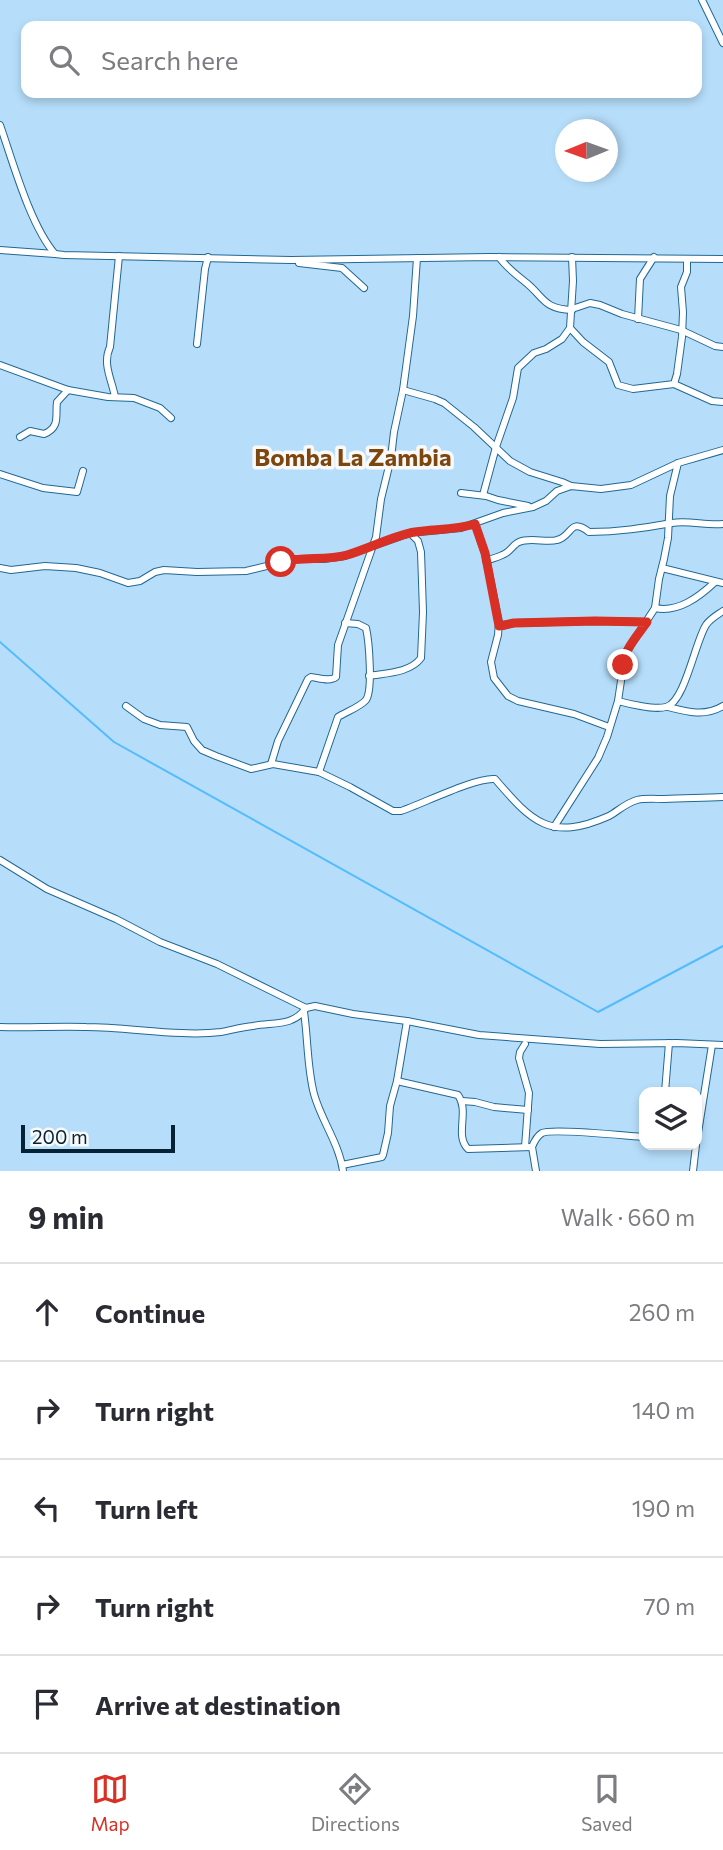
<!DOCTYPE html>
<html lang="en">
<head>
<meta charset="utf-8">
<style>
	:root { --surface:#fff; --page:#f7f7f7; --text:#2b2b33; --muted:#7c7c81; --line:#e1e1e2; --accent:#d93025 }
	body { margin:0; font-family:Commissioner,sans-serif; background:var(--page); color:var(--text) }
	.controls { position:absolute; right:21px; bottom:21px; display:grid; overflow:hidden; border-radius:14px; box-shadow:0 4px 10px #0003 }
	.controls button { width:63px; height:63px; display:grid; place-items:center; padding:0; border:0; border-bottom:2px solid var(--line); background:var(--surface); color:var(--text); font:35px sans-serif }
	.compass { position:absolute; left:555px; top:119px; width:63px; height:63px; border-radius:50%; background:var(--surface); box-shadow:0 4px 10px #0003; rotate:269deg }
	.scale { position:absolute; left:21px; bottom:18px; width:154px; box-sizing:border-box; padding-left:7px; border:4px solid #052335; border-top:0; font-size:19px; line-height:24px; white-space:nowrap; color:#052335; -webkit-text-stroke:5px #f9f9f9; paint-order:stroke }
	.stop { position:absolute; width:21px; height:21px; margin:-16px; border:5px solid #d93025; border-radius:50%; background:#fff }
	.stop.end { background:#d93025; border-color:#fff; box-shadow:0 2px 7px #0008 }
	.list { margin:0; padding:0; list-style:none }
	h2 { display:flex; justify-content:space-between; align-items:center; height:91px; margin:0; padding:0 28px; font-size:30px }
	h2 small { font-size:23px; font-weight:400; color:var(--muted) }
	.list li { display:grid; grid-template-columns:46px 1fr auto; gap:21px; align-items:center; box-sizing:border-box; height:98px; padding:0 28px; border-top:2px solid var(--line) }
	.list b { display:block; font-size:26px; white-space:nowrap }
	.list em { font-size:23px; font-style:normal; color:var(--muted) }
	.icon { flex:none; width:38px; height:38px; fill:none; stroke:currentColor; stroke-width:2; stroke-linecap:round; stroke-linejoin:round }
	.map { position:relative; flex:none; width:723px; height:1171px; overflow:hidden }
	.search { position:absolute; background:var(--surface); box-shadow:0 4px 10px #0003; left:21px; right:21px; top:21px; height:77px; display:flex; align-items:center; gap:18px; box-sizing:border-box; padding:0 24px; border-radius:14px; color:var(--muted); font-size:26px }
	.sheet { height:581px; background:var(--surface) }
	nav { display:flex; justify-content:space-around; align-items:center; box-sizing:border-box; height:98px; border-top:2px solid var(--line); background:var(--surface); font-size:19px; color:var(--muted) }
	nav a { display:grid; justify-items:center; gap:4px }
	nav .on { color:var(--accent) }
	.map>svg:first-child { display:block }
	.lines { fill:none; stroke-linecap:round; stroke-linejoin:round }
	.stream { stroke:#54bbfd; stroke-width:2 }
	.minor-casing { stroke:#216893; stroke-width:8 }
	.minor { stroke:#fff; stroke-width:6 }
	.route { stroke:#d93025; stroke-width:9 }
	.labels { text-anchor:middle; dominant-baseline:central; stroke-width:7; stroke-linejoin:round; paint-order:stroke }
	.quarter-label { font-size:24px; font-weight:bold; fill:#7d460c; stroke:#f9f9f9 }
</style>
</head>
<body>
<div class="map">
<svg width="723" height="1171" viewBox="0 0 723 1171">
	<rect width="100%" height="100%" fill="#b6defb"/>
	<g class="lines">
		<path class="stream" d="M0 642 114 742 598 1012 723 946"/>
		<g class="minor-casing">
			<g id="minor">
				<path d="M702 0 723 43"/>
				<path d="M0 125C13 162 30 225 55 254L64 255 291 260 490 257 723 259"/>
				<path d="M0 250 55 254"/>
				<path d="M499 257C506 267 514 273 524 281 544 296 542 309 572 310"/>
				<path d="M299 263 342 268 364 288"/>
				<path d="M572 309 590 303 600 305 622 314 681 330 715 346 723 347"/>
				<path d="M638 319 640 279 654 257"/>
				<path d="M570 328 583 342 609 362 618 385 633 389 674 384 677 374 682 337 683 312 681 287 687 272V259"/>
				<path d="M197 344 205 269 208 257"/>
				<path d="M0 365 68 390 108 397 134 398 160 408 171 418"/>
				<path d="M674 384 712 401 723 402"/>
				<path d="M403 390 435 399 444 403 474 427 510 461 530 472 562 482 571 486"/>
				<path d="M115 397C112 380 102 364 110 347L119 256"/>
				<path d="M20 437 30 431 44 434C61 427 55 415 57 402L68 390"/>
				<path d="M0 474 43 488 77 492 83 471"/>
				<path d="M461 493 486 496 498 500 528 506"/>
				<path d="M483 495 496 447 513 398 518 368 534 353 546 349 562 339 570 328 573 281 572 257"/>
				<path d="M475 524 485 553 499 622 498 635 491 662 494 678 508 696 518 701 574 714 609 727"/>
				<path d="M486 561C493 558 500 557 506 553 511 550 514 544 519 542 530 537 547 543 557 540 573 536 569 517 589 532 619 532 643 528 672 523 689 520 706 526 723 524"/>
				<path d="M0 568 11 570 45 566 76 568 100 573 128 583 140 581 155 572 164 570 197 572 246 571 295 559H324L345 556 410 533 461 528 503 513 533 507 546 501 557 491 571 486 601 489 631 485 678 463 723 450"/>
				<path d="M662 568 723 583"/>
				<path d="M655 608C678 613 699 597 715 582"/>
				<path d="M499 627 514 623 595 621 647 622"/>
				<path d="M369 676C386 673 410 673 421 658L423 612 421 552 418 541 410 533"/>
				<path d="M618 701C629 704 655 710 666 707 685 702 695 642 706 625 710 619 717 615 723 611"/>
				<path d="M126 706 144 719 160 725 187 727 194 741 202 750 216 756 251 769 273 764 319 772 350 787 393 811H401C422 804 476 777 495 779 532 822 550 842 609 816 618 811 626 803 637 800 645 798 655 799 664 799 684 798 703 798 723 797"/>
				<path d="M668 707C687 712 705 717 723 706"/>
				<path d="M271 764 278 741 308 679 311 677C319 678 330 682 336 677L338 645 376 537 381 499 391 458 394 432 403 390 413 316 417 258"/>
				<path d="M319 772 338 717C346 712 360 707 366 700 373 690 369 641 366 628L358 624 345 623"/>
				<path d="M554 827 598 758 607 737 618 701 625 654 655 608 659 579 664 559 668 538 670 496 678 463"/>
				<path d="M0 860 47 889 116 919 160 942 217 964 306 1008 315 1006 353 1014 407 1021 479 1035 600 1044 677 1043 723 1045"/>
				<path d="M304 1012C308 1039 307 1067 314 1094 321 1120 339 1143 343 1171"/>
				<path d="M0 1027C29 1028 57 1026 86 1027 129 1027 180 1037 221 1032 232 1030 242 1027 253 1026 273 1022 293 1027 306 1008"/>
				<path d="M525 1044 520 1052 519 1058 529 1093 525 1147"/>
				<path d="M397 1081 458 1095C470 1112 454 1135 468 1149L532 1147"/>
				<path d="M665 1092 669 1043"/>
				<path d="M462 1101 475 1102 494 1107 528 1110"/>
				<path d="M697 1139 712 1045"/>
				<path d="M342 1165 382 1157 383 1155 388 1133 390 1106 397 1081 407 1021"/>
				<path d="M536 1171 532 1147C534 1142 537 1136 542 1133 552 1128 628 1136 644 1137"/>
				<path d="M693 1171 696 1145"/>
			</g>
		</g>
		<use href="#minor" class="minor"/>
	</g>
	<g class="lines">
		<path class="route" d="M281 562C303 556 325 561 347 555 368 549 395 535 415 532 435 529 455 530 475 524L485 553 499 626 514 623 595 621 647 622C638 635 625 648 623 665"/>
	</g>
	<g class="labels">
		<g class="quarter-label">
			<text x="353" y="456">Bomba La Zambia</text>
		</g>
	</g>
</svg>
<div class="controls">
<button><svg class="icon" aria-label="layers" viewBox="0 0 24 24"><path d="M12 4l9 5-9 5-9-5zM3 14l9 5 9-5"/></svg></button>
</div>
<svg class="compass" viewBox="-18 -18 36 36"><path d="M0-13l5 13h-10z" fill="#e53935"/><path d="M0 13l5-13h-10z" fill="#7c7c81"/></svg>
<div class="scale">200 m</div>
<div class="stop" style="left:281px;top:562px"></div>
<div class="stop end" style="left:623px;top:665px"></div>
<div class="search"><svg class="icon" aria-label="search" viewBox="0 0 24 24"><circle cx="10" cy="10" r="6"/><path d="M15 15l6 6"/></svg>Search here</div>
</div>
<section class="sheet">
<h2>9 min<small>Walk · 660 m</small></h2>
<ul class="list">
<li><svg class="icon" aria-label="ahead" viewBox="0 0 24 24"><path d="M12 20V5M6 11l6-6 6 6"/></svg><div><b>Continue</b></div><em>260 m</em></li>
<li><svg class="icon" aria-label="right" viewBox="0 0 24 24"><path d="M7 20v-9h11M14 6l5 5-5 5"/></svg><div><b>Turn right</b></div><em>140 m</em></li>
<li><svg class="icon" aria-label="left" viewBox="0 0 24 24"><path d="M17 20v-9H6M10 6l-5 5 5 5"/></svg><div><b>Turn left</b></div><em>190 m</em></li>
<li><svg class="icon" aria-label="right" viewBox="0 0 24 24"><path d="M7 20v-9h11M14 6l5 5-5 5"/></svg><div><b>Turn right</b></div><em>70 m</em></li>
<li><svg class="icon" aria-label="arrive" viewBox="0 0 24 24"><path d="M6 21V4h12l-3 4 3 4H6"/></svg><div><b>Arrive at destination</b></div></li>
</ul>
</section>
<nav>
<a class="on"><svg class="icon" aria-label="map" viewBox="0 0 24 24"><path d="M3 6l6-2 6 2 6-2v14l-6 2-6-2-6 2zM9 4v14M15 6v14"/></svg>Map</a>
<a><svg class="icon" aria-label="directions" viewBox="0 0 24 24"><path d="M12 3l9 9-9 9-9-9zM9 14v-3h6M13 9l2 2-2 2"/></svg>Directions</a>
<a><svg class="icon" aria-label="saved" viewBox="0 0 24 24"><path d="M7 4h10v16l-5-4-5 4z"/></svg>Saved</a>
</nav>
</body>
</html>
